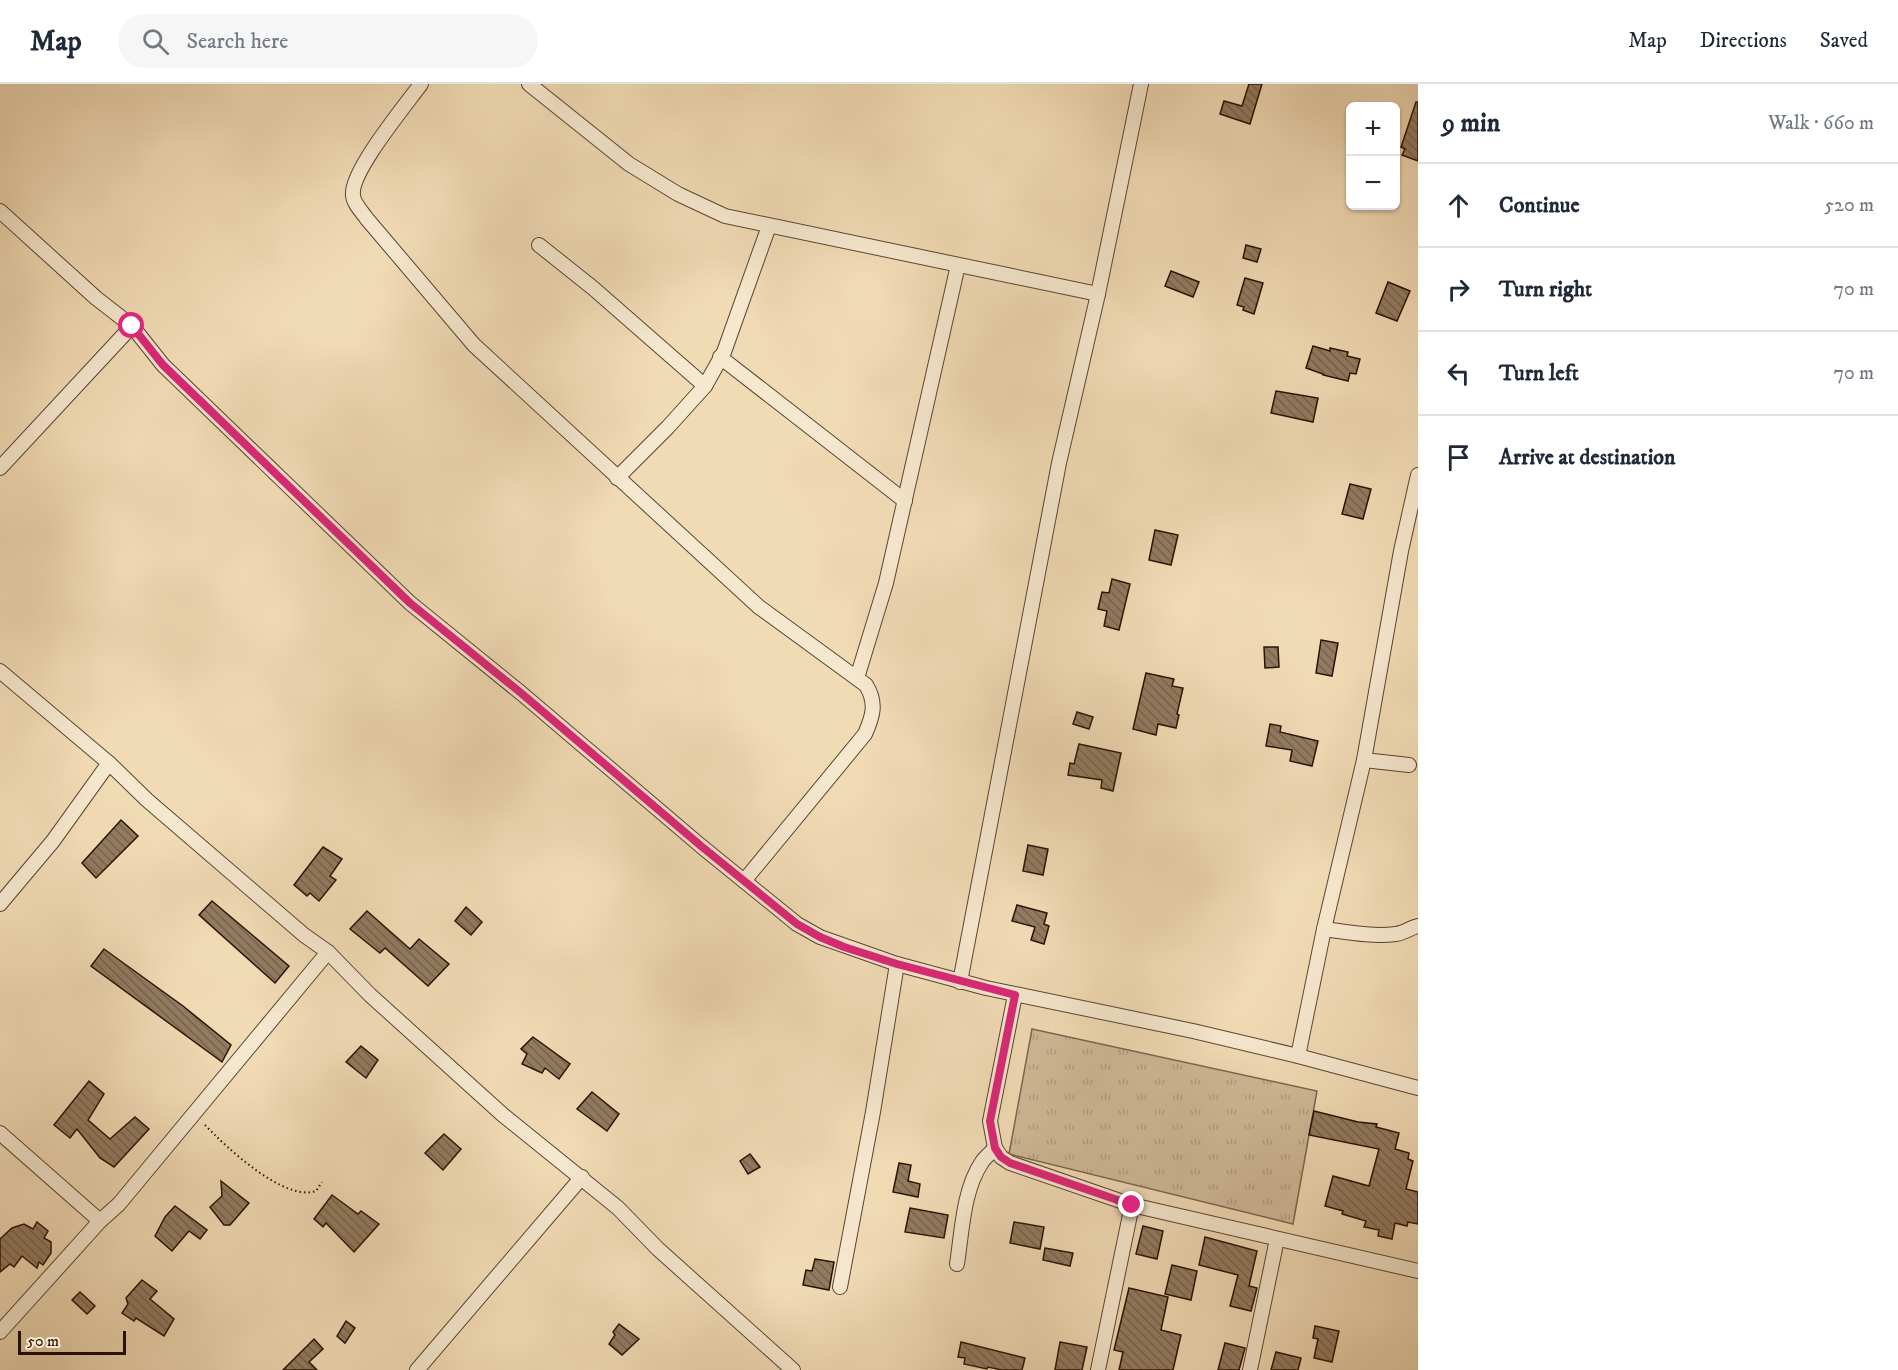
<!DOCTYPE html>
<html lang="en">
<head>
<meta charset="utf-8">
<style>
	:root { --surface:#fff; --page:#f6f6f7; --text:#1f2937; --muted:#747a83; --line:#e0e1e3 }
	body { margin:0; font-family:"IM FELL DW Pica",serif; background:var(--page); color:var(--text) }
	.controls { position:absolute; right:18px; top:18px; display:grid; overflow:hidden; border-radius:9px; box-shadow:0 2px 4px #0004 }
	.controls button { width:54px; height:54px; display:grid; place-items:center; padding:0; border:0; border-bottom:2px solid var(--line); background:var(--surface); color:var(--text); font:30px sans-serif }
	.scale { position:absolute; left:18px; bottom:15px; width:108px; box-sizing:border-box; padding-left:6px; border:3px solid #2b1205; border-top:0; font-size:16px; line-height:21px; white-space:nowrap; color:#2b1205; -webkit-text-stroke:4px #f6e8cf; paint-order:stroke }
	.stop { position:absolute; width:18px; height:18px; margin:-14px; border:4px solid #db2777; border-radius:50%; background:#fff }
	.stop.end { background:#db2777; border-color:#fff; box-shadow:0 2px 6px #0008 }
	.list { margin:0; padding:0; list-style:none }
	h2 { display:flex; justify-content:space-between; align-items:center; height:78px; margin:0; padding:0 24px; font-size:26px }
	h2 small { font-size:20px; font-weight:400; color:var(--muted) }
	.list li { display:grid; grid-template-columns:39px 1fr auto; gap:18px; align-items:center; box-sizing:border-box; height:84px; padding:0 24px; border-top:2px solid var(--line) }
	.list b { display:block; font-size:22px; white-space:nowrap }
	.list em { font-size:20px; font-style:normal; color:var(--muted) }
	.icon { flex:none; width:33px; height:33px; fill:none; stroke:currentColor; stroke-width:2; stroke-linecap:round; stroke-linejoin:round }
	.map { position:relative; flex:none; width:1418px; height:1286px; overflow:hidden }
	header { display:flex; align-items:center; gap:36px; box-sizing:border-box; height:84px; padding:0 30px; background:var(--surface); border-bottom:2px solid var(--line) }
	header strong { font-size:28px }
	nav { display:flex; gap:33px; margin-inline-start:auto; font-size:21px }
	.search { width:420px; height:54px; background:var(--page); display:flex; align-items:center; gap:15px; box-sizing:border-box; padding:0 21px; border-radius:33px; color:var(--muted); font-size:22px }
	main { display:flex }
	aside { flex:1; background:var(--surface) }
	.map>svg:first-child { display:block }
	.grass { fill:url(#grass-tufts); stroke:#7d664e; stroke-width:1.5 }
	.building { fill:url(#building-back-hatch); stroke:#2b1205; stroke-width:1.5 }
	.lines { fill:none; stroke-linecap:round; stroke-linejoin:round }
	.minor-casing { stroke:#5c4431; stroke-width:16 }
	.path { stroke:#2b1205; stroke-width:2; stroke-dasharray:1.5 3; stroke-linecap:butt }
	.minor { stroke:#f6e8cf; stroke-width:14 }
	.route { stroke:#db2777; stroke-width:8 }
</style>
</head>
<body>
<header>
<strong>Map</strong>
<div class="search"><svg class="icon" aria-label="search" viewBox="0 0 24 24"><circle cx="10" cy="10" r="6"/><path d="M15 15l6 6"/></svg>Search here</div>
<nav><a>Map</a><a>Directions</a><a>Saved</a></nav>
</header>
<main>
<div class="map">
<svg width="1418" height="1286" viewBox="0 0 1418 1286">
	<defs>
		<pattern id="grass-tufts" width="24" height="20" patternUnits="userSpaceOnUse" patternTransform="scale(1.5)"><rect width="24" height="20" fill="#cfb997"/><path d="M3 7l-1-3M5 7V3M7 7l1-3M15 17l-1-3M17 17v-4M19 17l1-3" fill="none" stroke="#b29e81"/></pattern>
		<pattern id="building-back-hatch" width="6" height="6" patternUnits="userSpaceOnUse" patternTransform="scale(1.5)"><rect width="6" height="6" fill="#927b61"/><path d="M-1 5l2 2M0 0l6 6M5-1l2 2" fill="none" stroke="#77634e"/></pattern>
	</defs>
	<rect width="100%" height="100%" fill="#f1dbb5"/>
	<filter id="stains"><feTurbulence type="fractalNoise" baseFrequency=".00333" numOctaves="4"/><feColorMatrix values="0 0 0 0 .2 0 0 0 0 .09 0 0 0 0 .02 0 0 0 .5 -.17"/></filter>
	<radialGradient id="worn" r=".72"><stop offset=".6" stop-color="#630" stop-opacity="0"/><stop offset="1" stop-color="#630" stop-opacity=".3"/></radialGradient>
	<path class="grass" d="M1032 945 1317 1007 1293 1140 1009 1070Z"/>
	<g class="building">
		<path d="M1249 0H1262L1250 40 1220 30 1224 17 1242 22Z"/>
		<path d="M1416 18H1418V77L1402 71 1405 65 1401 63Z"/>
		<path d="M1246 161 1261 165 1257 178 1243 174Z"/>
		<path d="M1171 187 1199 198 1193 213 1165 202Z"/>
		<path d="M1245 194 1263 199 1254 230 1243 226 1244 223 1237 221Z"/>
		<path d="M1388 198 1410 207 1397 237 1376 229Z"/>
		<path d="M1313 262 1330 267V264L1348 268 1347 272 1360 275 1356 290 1350 289 1348 297 1323 291V290L1306 284Z"/>
		<path d="M1276 307 1318 314 1313 338 1271 329Z"/>
		<path d="M1350 400 1371 405 1363 435 1342 430Z"/>
		<path d="M1155 446 1178 451 1171 481 1149 476Z"/>
		<path d="M1112 495 1130 500 1119 546 1104 542 1107 527 1098 525 1102 508 1109 509Z"/>
		<path d="M1321 556 1338 559 1332 592 1316 589Z"/>
		<path d="M1264 563H1278L1279 583 1265 584Z"/>
		<path d="M1146 589 1174 595 1172 602 1183 604 1177 630 1179 631 1176 644 1158 640 1156 651 1133 645Z"/>
		<path d="M1077 628 1093 633 1089 645 1073 640Z"/>
		<path d="M1270 640 1281 642 1280 648 1318 657 1312 682 1290 677 1292 666 1266 662Z"/>
		<path d="M1079 660 1121 669 1113 707 1101 704 1102 696 1068 691 1070 679 1074 680Z"/>
		<path d="M121 736 138 752 96 794 82 779Z"/>
		<path d="M1028 761 1048 765 1043 791 1023 787Z"/>
		<path d="M323 763 342 775 330 792 336 796 319 817 310 809 307 812 294 801Z"/>
		<path d="M212 817 289 882 275 899 199 831Z"/>
		<path d="M1017 821 1047 829 1044 840 1049 842 1044 860 1031 856 1035 843 1012 837Z"/>
		<path d="M466 823 482 838 471 851 455 837Z"/>
		<path d="M367 827 410 865 419 855 449 880 428 902 385 864 380 869 350 845Z"/>
		<path d="M104 865 183 922 231 961 222 978 91 882Z"/>
		<path d="M533 953 570 980 559 995 545 984 542 989 522 980 527 970 521 965Z"/>
		<path d="M361 962 378 976 366 994 346 978Z"/>
		<path d="M89 997 104 1010 88 1036 110 1055 135 1033 149 1045 114 1083 100 1074 77 1045 70 1054 54 1041Z"/>
		<path d="M592 1008 619 1030 607 1047 577 1025Z"/>
		<path d="M1314 1027 1358 1038 1377 1040 1376 1043 1399 1049 1395 1065 1409 1069 1408 1075 1413 1077 1406 1105 1418 1108V1140L1408 1138 1407 1142 1395 1139 1392 1155 1378 1152 1379 1146 1364 1143 1366 1137 1342 1130 1343 1127 1325 1122 1333 1092 1369 1102 1379 1065 1309 1051Z"/>
		<path d="M444 1050 461 1065 443 1086 425 1069Z"/>
		<path d="M750 1070 760 1083 748 1090 740 1077Z"/>
		<path d="M899 1079 911 1081 908 1097 920 1100 918 1113 893 1108Z"/>
		<path d="M221 1097 249 1119 230 1141H224L210 1123 222 1112Z"/>
		<path d="M332 1111 358 1130 361 1127 379 1140 354 1168 326 1139 323 1143 314 1135Z"/>
		<path d="M175 1122 207 1146 200 1155 189 1147 172 1167 155 1152 165 1133Z"/>
		<path d="M910 1124 948 1131 944 1154 905 1148Z"/>
		<path d="M37 1138 48 1147 44 1154 51 1158V1169L43 1181 39 1178 37 1184 22 1172 14 1183 10 1180 0 1188V1155L12 1144 24 1140 33 1145Z"/>
		<path d="M1014 1138 1044 1143 1040 1165 1010 1159Z"/>
		<path d="M1143 1142 1163 1147 1157 1175 1136 1170Z"/>
		<path d="M1205 1153 1257 1167 1249 1202 1257 1204 1251 1227 1230 1222 1238 1191 1199 1181Z"/>
		<path d="M1045 1164 1073 1169 1070 1182 1043 1176Z"/>
		<path d="M815 1175 834 1178 829 1206 803 1201 806 1186 812 1187Z"/>
		<path d="M1172 1181 1197 1187 1191 1216 1165 1210Z"/>
		<path d="M142 1196 157 1207 150 1215 174 1235 164 1252 136 1234 134 1237 122 1229 128 1220 126 1214Z"/>
		<path d="M1129 1204 1168 1213 1161 1246 1181 1251 1173 1286H1119L1123 1268 1114 1266Z"/>
		<path d="M80 1208 95 1222 87 1230 72 1216Z"/>
		<path d="M346 1237 355 1244 345 1259 337 1252Z"/>
		<path d="M619 1240 639 1255 622 1271 609 1260 615 1251 613 1248Z"/>
		<path d="M1315 1242 1339 1247 1332 1278 1314 1274 1318 1255 1313 1254Z"/>
		<path d="M314 1255 323 1265 309 1278 317 1286H283Z"/>
		<path d="M961 1258 1025 1274 1022 1286H1002L988 1283 987 1285 964 1280 965 1274 958 1273Z"/>
		<path d="M1060 1258 1087 1263 1082 1286H1055Z"/>
		<path d="M1225 1259 1245 1264 1239 1286H1218Z"/>
		<path d="M1276 1268 1301 1274 1298 1286H1271Z"/>
	</g>
	<g class="lines">
		<g class="minor-casing">
			<g id="minor">
				<path d="M421 0C405 22 350 88 353 111 353 119 363 129 367 135L474 261 759 523 866 601C877 619 873 632 865 650L744 797"/>
				<path d="M529 0 629 80 678 110 725 132 1098 210"/>
				<path d="M0 127 96 214 132 242 163 281 410 519 521 609 701 762 797 840 820 853 897 880 986 904 1193 947 1298 972 1418 1004"/>
				<path d="M539 161 593 204 705 302"/>
				<path d="M720 273 905 417"/>
				<path d="M0 384 132 242"/>
				<path d="M617 394 668 343 705 302 724 268 769 142"/>
				<path d="M0 587 109 679 147 716 304 851 328 868 370 911 503 1031 618 1124 658 1165 793 1286"/>
				<path d="M857 594 886 499 958 181"/>
				<path d="M1364 676 1409 681"/>
				<path d="M0 820 53 757 109 679"/>
				<path d="M1324 845C1347 848 1372 853 1396 850 1404 849 1410 844 1418 842"/>
				<path d="M960 898 1059 379 1098 210 1141 0"/>
				<path d="M1015 911 990 1037 995 1064 1001 1073 1010 1079 1132 1121 1418 1187"/>
				<path d="M1298 972 1324 845 1364 676 1401 467 1418 391"/>
				<path d="M0 1049 100 1137"/>
				<path d="M957 1180C962 1148 963 1106 982 1078 985 1073 991 1069 995 1064"/>
				<path d="M840 1203 873 1028 897 880"/>
				<path d="M0 1248 100 1137 119 1120 328 868"/>
				<path d="M417 1286 582 1093"/>
				<path d="M1098 1286 1132 1121"/>
				<path d="M1250 1286 1277 1155"/>
			</g>
		</g>
		<path class="path" d="M205 1041C226 1063 284 1118 316 1107L322 1098"/>
		<use href="#minor" class="minor"/>
	</g>
	<g class="lines">
		<path class="route" d="M132 242 163 281 410 519 521 609 701 762 797 840 820 853 844 863 897 880 1015 911 990 1037 995 1064 1001 1073 1010 1079 1132 1121"/>
	</g>
	<rect width="100%" height="100%" filter="url(#stains)"/>
	<rect width="100%" height="100%" fill="url(#worn)"/>
</svg>
<div class="controls">
<button>+</button>
<button>−</button>
</div>
<div class="scale">50 m</div>
<div class="stop" style="left:132px;top:242px"></div>
<div class="stop end" style="left:1132px;top:1121px"></div>
</div>
<aside>
<h2>9 min<small>Walk · 660 m</small></h2>
<ul class="list">
<li><svg class="icon" aria-label="ahead" viewBox="0 0 24 24"><path d="M12 20V5M6 11l6-6 6 6"/></svg><div><b>Continue</b></div><em>520 m</em></li>
<li><svg class="icon" aria-label="right" viewBox="0 0 24 24"><path d="M7 20v-9h11M14 6l5 5-5 5"/></svg><div><b>Turn right</b></div><em>70 m</em></li>
<li><svg class="icon" aria-label="left" viewBox="0 0 24 24"><path d="M17 20v-9H6M10 6l-5 5 5 5"/></svg><div><b>Turn left</b></div><em>70 m</em></li>
<li><svg class="icon" aria-label="arrive" viewBox="0 0 24 24"><path d="M6 21V4h12l-3 4 3 4H6"/></svg><div><b>Arrive at destination</b></div></li>
</ul>
</aside>
</main>
</body>
</html>
